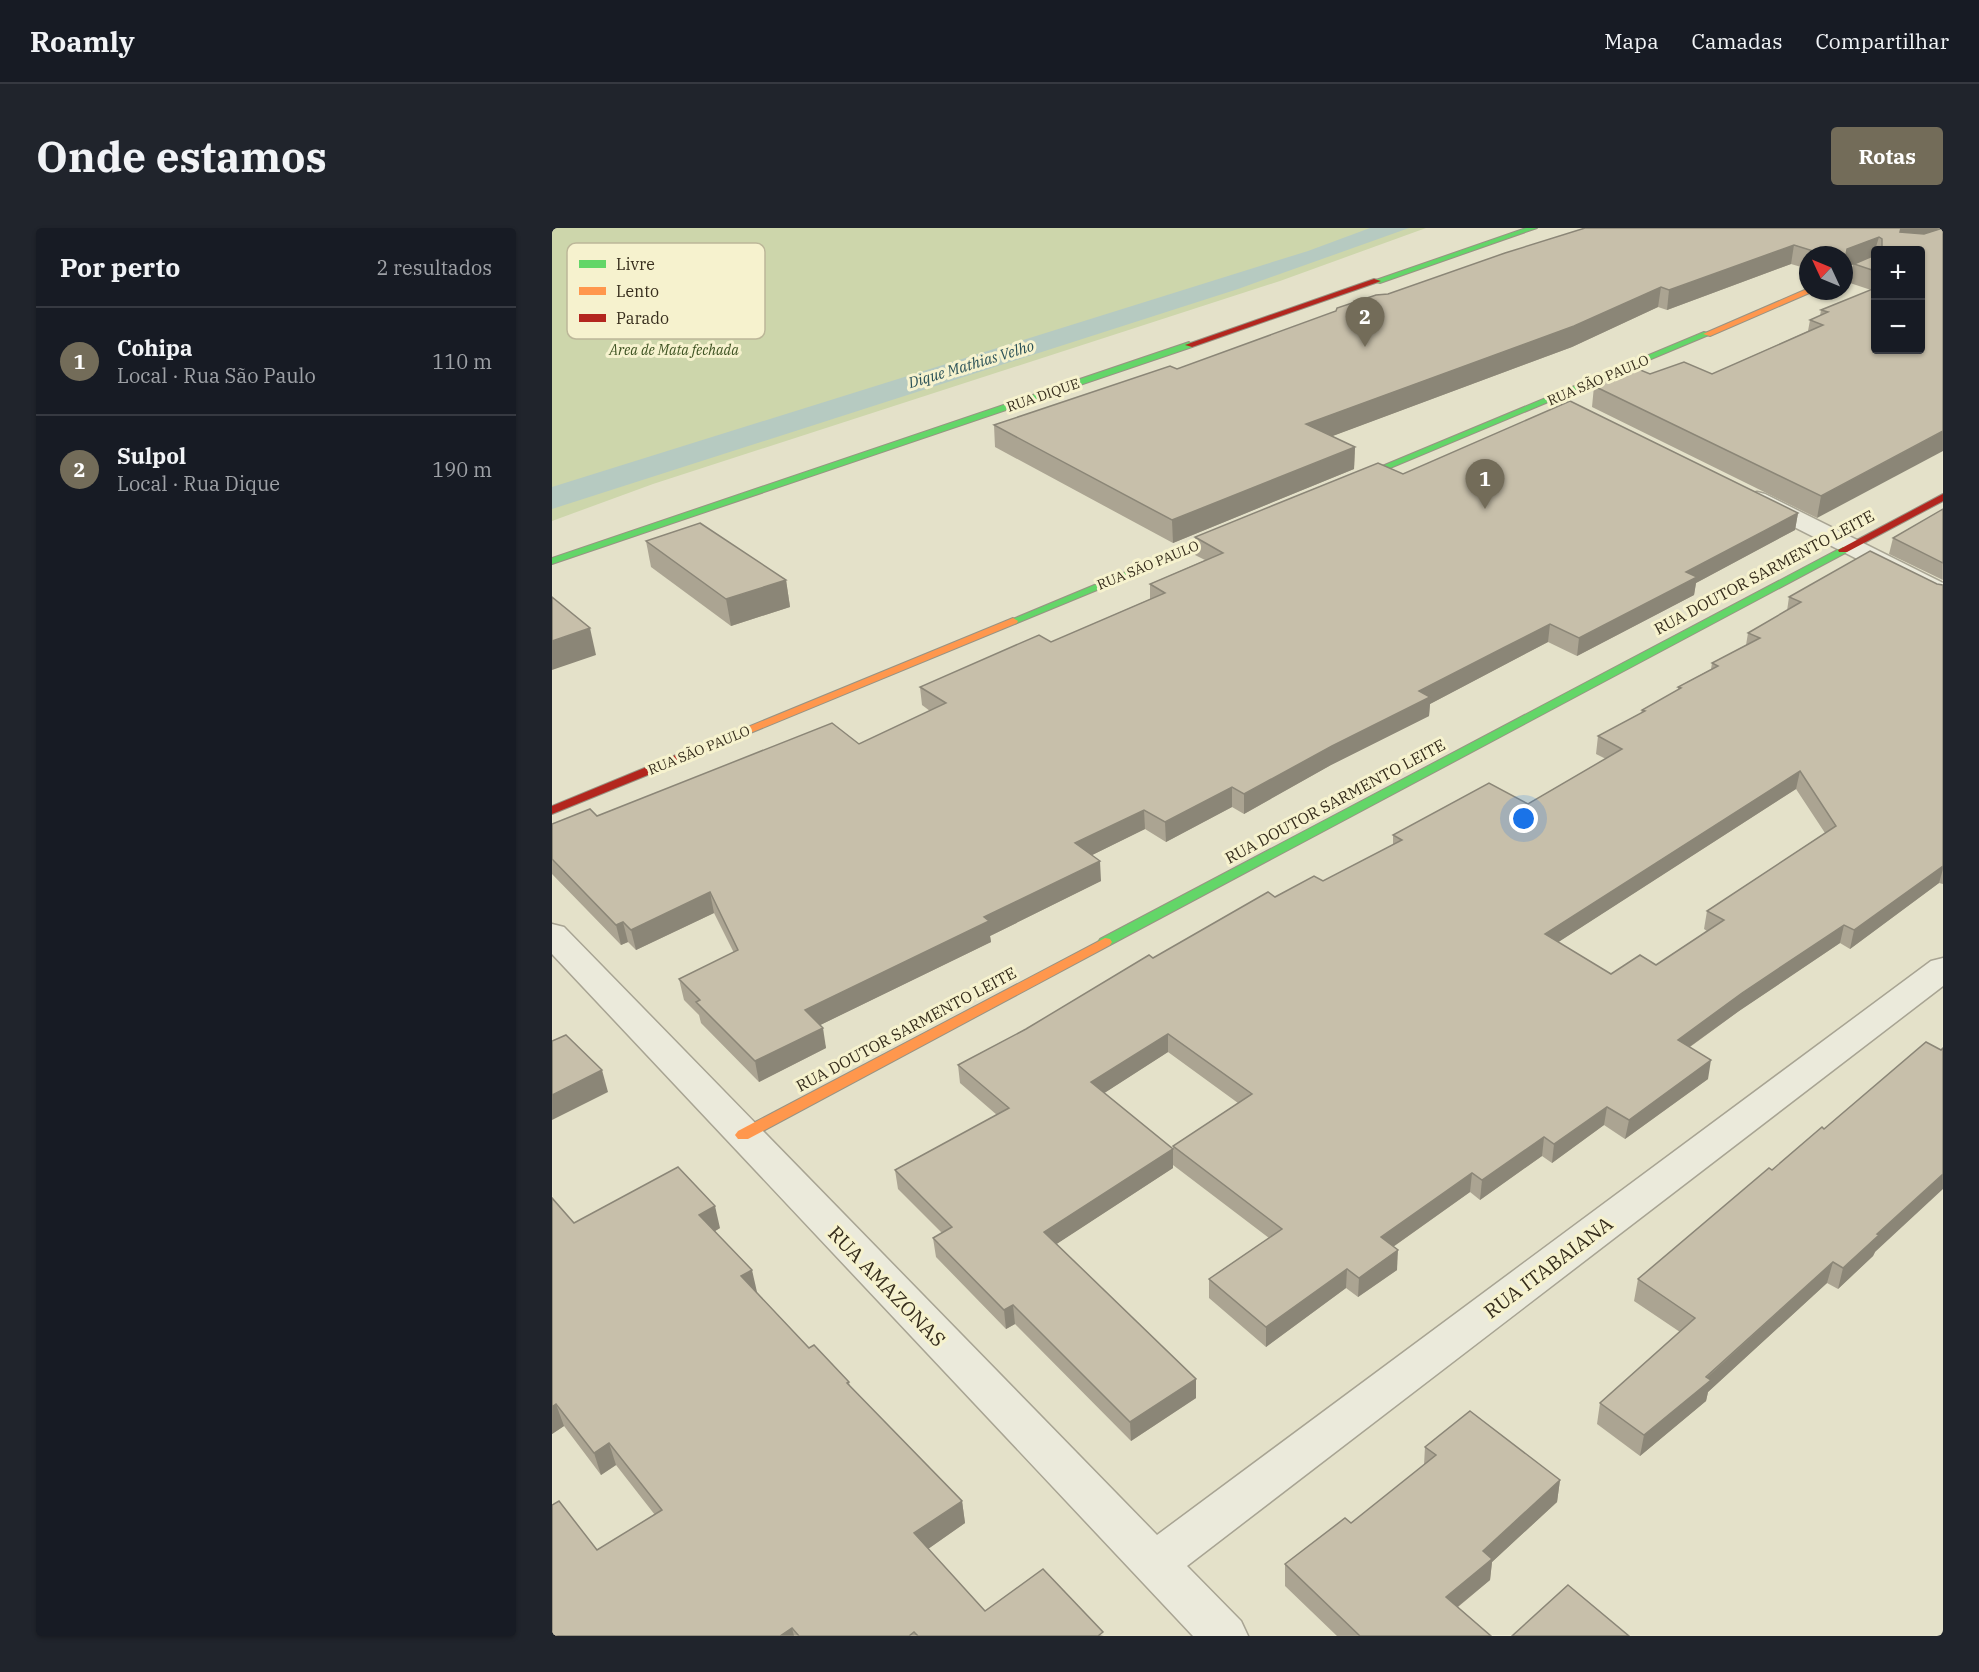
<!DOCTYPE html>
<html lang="pt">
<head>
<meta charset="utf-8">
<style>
	:root { --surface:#171b24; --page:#20242c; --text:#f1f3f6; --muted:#9ea1a6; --line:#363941; --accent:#736c59 }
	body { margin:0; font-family:"IBM Plex Serif",serif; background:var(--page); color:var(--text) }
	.controls { position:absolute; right:18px; top:18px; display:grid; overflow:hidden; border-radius:6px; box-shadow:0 2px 4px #0004 }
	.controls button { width:54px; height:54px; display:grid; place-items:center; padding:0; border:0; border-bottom:2px solid var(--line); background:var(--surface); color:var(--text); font:30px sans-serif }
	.compass { position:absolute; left:1247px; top:18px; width:54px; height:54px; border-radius:50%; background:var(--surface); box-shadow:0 2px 4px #0004; rotate:314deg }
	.you { position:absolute; left:972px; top:591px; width:21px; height:21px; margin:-15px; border:4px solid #fff; border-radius:50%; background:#1a73e8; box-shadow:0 0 0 9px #1a73e833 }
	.badge { display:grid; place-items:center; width:39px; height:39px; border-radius:50%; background:var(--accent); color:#fff; font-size:20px; font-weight:700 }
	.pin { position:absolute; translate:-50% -50px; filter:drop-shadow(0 2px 3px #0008) }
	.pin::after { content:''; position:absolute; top:32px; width:21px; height:18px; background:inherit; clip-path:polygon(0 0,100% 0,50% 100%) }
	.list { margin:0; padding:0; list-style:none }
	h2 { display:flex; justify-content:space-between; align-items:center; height:78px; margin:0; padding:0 24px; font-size:26px }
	h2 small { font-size:20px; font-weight:400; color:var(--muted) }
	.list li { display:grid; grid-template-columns:39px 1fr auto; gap:18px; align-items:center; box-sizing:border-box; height:108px; padding:0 24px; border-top:2px solid var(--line) }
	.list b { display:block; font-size:22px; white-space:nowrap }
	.list p { margin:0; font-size:20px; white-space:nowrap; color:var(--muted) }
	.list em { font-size:20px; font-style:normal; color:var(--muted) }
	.map { position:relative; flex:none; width:1391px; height:1408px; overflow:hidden; border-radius:6px }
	header { display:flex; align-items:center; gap:36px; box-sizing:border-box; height:84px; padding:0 30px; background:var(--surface); border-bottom:2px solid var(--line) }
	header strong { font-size:28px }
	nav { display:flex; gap:33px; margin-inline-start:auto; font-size:21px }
	.intro { display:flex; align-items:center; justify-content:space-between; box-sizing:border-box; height:144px; padding:0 36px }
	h1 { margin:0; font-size:42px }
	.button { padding:15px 27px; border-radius:6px; background:var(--accent); color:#fff; font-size:21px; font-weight:700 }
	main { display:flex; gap:36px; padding:0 36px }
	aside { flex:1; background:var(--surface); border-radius:6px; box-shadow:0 2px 4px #0004 }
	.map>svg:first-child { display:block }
	.green { fill:#cdd6ab }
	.water { fill:#b6cac1 }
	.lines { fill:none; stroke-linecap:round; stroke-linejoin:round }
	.street-casing { stroke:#a8a493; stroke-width:3 }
	.fast-casing { stroke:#989383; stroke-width:2 }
	.slow-casing { stroke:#989383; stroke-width:2 }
	.jam-casing { stroke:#989383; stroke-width:2 }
	.street { fill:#ebeadb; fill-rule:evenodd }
	.fast { fill:#63d668; fill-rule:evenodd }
	.slow { fill:#ff974d; fill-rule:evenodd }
	.jam { fill:#b3261e; fill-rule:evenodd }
	.wall { fill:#aba492; fill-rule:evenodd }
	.shaded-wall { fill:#8b8677 }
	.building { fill:#c7bfaa; stroke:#8b8677; stroke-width:1.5; fill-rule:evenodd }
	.labels { text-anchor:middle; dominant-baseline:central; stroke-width:6; stroke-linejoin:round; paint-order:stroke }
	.far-park-label { font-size:14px; font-style:italic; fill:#3e5322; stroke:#f6f2ce }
	.far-street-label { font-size:14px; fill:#362d1c; stroke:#f6f2ce }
	.far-water-label { font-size:15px; font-style:italic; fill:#2a5157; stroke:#f6f2ce }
	.street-label { font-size:16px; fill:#362d1c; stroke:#f6f2ce }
	.near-street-label { font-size:20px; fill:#362d1c; stroke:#f6f2ce }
	.key { fill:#f6f2ce; stroke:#bcb799; stroke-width:1.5 }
	.key-label { font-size:16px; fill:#362d1c }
</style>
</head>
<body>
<header>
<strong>Roamly</strong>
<nav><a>Mapa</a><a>Camadas</a><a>Compartilhar</a></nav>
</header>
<div class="intro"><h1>Onde estamos</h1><a class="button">Rotas</a></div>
<main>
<aside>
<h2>Por perto<small>2 resultados</small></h2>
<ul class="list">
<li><span class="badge">1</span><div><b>Cohipa</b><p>Local · Rua São Paulo</p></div><em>110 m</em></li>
<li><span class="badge">2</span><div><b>Sulpol</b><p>Local · Rua Dique</p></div><em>190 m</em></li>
</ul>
</aside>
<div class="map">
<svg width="1391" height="1408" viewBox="0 0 1391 1408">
	<rect width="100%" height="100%" fill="#e4e1c9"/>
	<path class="green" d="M0 0H874L728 53 101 256 0 293Z"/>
	<path class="water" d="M818 0H857L686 61 0 281V259L756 23Z"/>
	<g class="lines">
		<g class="street-casing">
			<g id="street">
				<path d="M1205 264 1213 266 1391 355V373L1382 370 1197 276 1193 271 1197 266Z"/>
				<path d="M0 696 12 699 605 1307 1379 733 1391 730V758L635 1338 689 1393 696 1408H641L0 726Z"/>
			</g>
		</g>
		<g class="fast-casing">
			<g id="fast">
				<path d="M974 0H985L828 55 821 53Z"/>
				<path d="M1324 34V39L1292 51V46Z"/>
				<path d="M1152 104 1159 106 795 258 787 256Z"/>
				<path d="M637 114 641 117 640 119 0 336V330Z"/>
				<path d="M684 298 689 301 688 303 465 395 461 396 456 393Z"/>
				<path d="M1291 319 1296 322 1295 324 558 717H548L546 714 548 711Z"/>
			</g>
		</g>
		<g class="slow-casing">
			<g id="slow">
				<path d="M1255 61 1262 63 1158 108 1151 106Z"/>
				<path d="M461 390 466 393 465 395 162 520H154L152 517Z"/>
				<path d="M553 710 558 711 560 714 558 717 196 911H186L183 907 186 903Z"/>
			</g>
		</g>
		<g class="jam-casing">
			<g id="jam">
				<path d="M822 51 829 53 640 119 633 117Z"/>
				<path d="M1391 266V273L1295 324H1287L1286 322Z"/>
				<path d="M158 513 162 514 164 517 162 520 0 586V578Z"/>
			</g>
		</g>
		<use href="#street" class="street"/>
		<use href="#fast" class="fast"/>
		<use href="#slow" class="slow"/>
		<use href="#jam" class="jam"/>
	</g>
	<g class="wall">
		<path d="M1391 0 1265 290 1040 179 1042 158 1098 146H1160L1256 103 1258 92 1268 88 1269 82 1319 62 1298 55 1301 36 1292 40V27H1256V41L1239 36 1115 82 1106 79 1020 119 780 208 803 219 802 241 621 315 443 219 442 197 625 141 953 25ZM1323 22H1368L1323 122Z"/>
		<path d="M851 246 1246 285 1243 302 1144 355 1142 367 1025 428 996 414 878 476 877 488 779 537 692 586 680 579 614 614 593 601 540 627 549 653 438 708 439 714 268 797 274 820 207 854 149 795 147 787 132 772 127 751 182 725 162 685 84 722 76 714 69 717 0 646V596L45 588 307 516 378 483 370 477 368 459 499 414 598 371V356L653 332 643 327V309Z"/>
		<path d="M1391 281V352L1337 326 1341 310Z"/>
		<path d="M94 313 234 352 238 379 179 398 99 339Z"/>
		<path d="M1385 356 1391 357V656L1387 655 1298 721 1288 715 1187 783 1138 819 1156 851 1073 911 1052 897 1000 935 990 928 928 972 918 964 841 1019 845 1042 806 1069 794 1060 714 1119 657 1070V1051L717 1010 621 937V918L686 875 616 824 552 865 621 921V940L504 1016 644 1151V1170L579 1213 463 1096 454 1101 384 1029 381 1010 390 1005 346 961 343 942 445 887 408 855 406 837 474 801 601 730 723 669 771 653 841 617V607L976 576 1054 531 1044 526 1046 508 1089 485 1090 482 1126 462V459L1159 441 1160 435 1194 417 1196 405 1235 383 1237 369ZM1244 561 1273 605 1155 683 1152 701 1155 703 1104 737 1059 746 1006 714Z"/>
		<path d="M22 995 168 1000 163 1003 204 1064 257 1120 297 1154 298 1159 410 1273 413 1295 376 1321 433 1383 552 1408H0L45 1322 103 1287 64 1237 49 1247 12 1198 0 1206Z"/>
		<path d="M1323 1024 1321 1028 1286 1061 1275 1055 1156 1164 1154 1173 1088 1228 1045 1196 1048 1175 1128 1104 1082 1073 1086 1051Z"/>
		<path d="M873 1219 1008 1252 1005 1274 940 1334 938 1352 906 1379 939 1408H785L733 1358V1336L799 1295 872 1237Z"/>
	</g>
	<g class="shaded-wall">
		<path d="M1349 0H1391L1347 16 1348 4Z"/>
		<path d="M1327 9 1323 22V28L1292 40 1295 21Z"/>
		<path d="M1242 17 1239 36 1115 82 1117 62Z"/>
		<path d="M1109 59 1106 79 1020 119 754 218V196Z"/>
		<path d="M1391 203V223L1265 290 1269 268Z"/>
		<path d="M803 219 802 241 621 315 620 292Z"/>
		<path d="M1246 285 1243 302 1144 355 1142 367 1025 428 1027 410 1134 344Z"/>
		<path d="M234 352 238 379 179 398 174 371Z"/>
		<path d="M998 396 996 414 878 476 877 488 779 537 692 586V566L780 518 867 463Z"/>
		<path d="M38 400 44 427 0 442V413Z"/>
		<path d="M1248 543 1244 561 991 724 993 706Z"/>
		<path d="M680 559V579L614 614 613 594Z"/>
		<path d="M592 582 593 601 524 635 523 615Z"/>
		<path d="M548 633 549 653 438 708 439 714 256 803 253 782 432 689Z"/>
		<path d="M1391 638V641L1387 655 1298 721 1302 702Z"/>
		<path d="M158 664 162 685 84 722 79 702Z"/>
		<path d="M71 694 76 714 69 717 64 697Z"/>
		<path d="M1292 697 1288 715 1187 783 1122 830 1126 812 1190 765Z"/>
		<path d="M271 800 274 820 207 854 203 833Z"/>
		<path d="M616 806V824L540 873 539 854Z"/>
		<path d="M1159 832 1156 851 1073 911 1077 892Z"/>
		<path d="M50 842 56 864 0 892V867Z"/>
		<path d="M1055 879 1052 897 1000 935 1002 916Z"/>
		<path d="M992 909 990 928 928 972 930 952Z"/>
		<path d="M621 921V940L494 1023 492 1004Z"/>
		<path d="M920 945 918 964 828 1028 829 1009Z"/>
		<path d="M1391 946V961L1323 1024 1321 1028 1286 1061 1291 1040 1325 1006Z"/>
		<path d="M163 978 168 1000 153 1009 147 987Z"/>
		<path d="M846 1022 845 1042 806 1069 807 1050Z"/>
		<path d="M1281 1034 1275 1055 1156 1164 1154 1173 1088 1228 1092 1207Z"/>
		<path d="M795 1041 794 1060 714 1119V1099Z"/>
		<path d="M200 1042 205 1064 194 1070 189 1048Z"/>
		<path d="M461 1077 463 1096 454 1101 452 1082Z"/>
		<path d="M644 1151V1170L579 1213 578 1194Z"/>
		<path d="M4 1176 12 1198 0 1206V1179Z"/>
		<path d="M57 1215 64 1237 49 1247 42 1225Z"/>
		<path d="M1008 1252 1005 1274 940 1334 938 1352 892 1390 894 1369 931 1323Z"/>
		<path d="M410 1273 413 1295 366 1328 362 1305Z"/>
		<path d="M240 1400 242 1408H228Z"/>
	</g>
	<g class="building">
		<path d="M1033 0H1349L1348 4 1372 6 1391 0V203L1269 268 1042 158 1086 141 1098 146 1132 134 1160 146 1271 97 1258 92 1276 84 1269 82 1323 60V122H1368V22H1330V11L1327 9 1295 21 1293 33H1292V27H1274L1242 17 1117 62 1109 59 1022 98 754 196 803 219 620 292 442 197 618 138 625 141 784 83 785 80 824 67 836 66 953 25Z"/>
		<path d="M1323 27V43L1302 36Z"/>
		<path d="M1018 173 1246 285 1134 344 1145 349 1027 410 998 396 953 419 867 463 878 469 780 518 692 566 680 559 613 594 592 582 523 615 548 633 432 689 437 693 253 782 271 800 203 833 144 774 148 772 127 751 186 722 158 664 79 702 71 694 64 697 0 631V596L38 581 45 588 280 495 307 516 394 475 368 459 487 407 499 414 613 365 598 356 671 325 643 309 826 235 851 246Z"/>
		<path d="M1391 281V335L1341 310Z"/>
		<path d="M148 295 234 352 174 371 94 313Z"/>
		<path d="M1318 323 1385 356 1391 357V638L1302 702 1292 697 1190 765 1126 812 1159 832 1077 892 1055 879 1002 916 992 909 930 952 920 945 829 1009 846 1022 807 1050 795 1041 714 1099 657 1051 730 1001 621 918 700 866 616 806 539 854 621 921 492 1004 644 1151 578 1194 461 1077 452 1082 381 1010 400 999 343 942 457 880 406 837 474 801 597 727 601 730 716 664 723 669 762 648 771 653 850 612 841 607 937 555 976 576 1070 521 1046 508 1093 483 1090 482 1129 460 1126 459 1166 438 1160 435 1208 410 1196 405 1249 374 1237 369ZM1248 543 1284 598 1155 683 1172 692 1104 737 1088 727 1059 746 993 706Z"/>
		<path d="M0 369 38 400 0 413Z"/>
		<path d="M14 807 50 842 0 867V813Z"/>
		<path d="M1374 814 1389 822 1391 820V946L1325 1006 1327 1007 1291 1040 1281 1034 1154 1149 1159 1152 1092 1207 1048 1175 1143 1090 1086 1051 1217 940 1220 942 1270 899 1272 901Z"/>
		<path d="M126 939 163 978 147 987 200 1042 189 1048 257 1120 262 1117 297 1154 295 1155 410 1273 362 1305 433 1383 491 1341 551 1404 546 1408H366L362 1404 357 1408H247L240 1400 228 1408H0V1277L7 1273 45 1322 110 1282 57 1215 42 1225 4 1176 0 1179V970L22 995Z"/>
		<path d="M918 1183 1008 1252 931 1323 940 1331 894 1369 939 1408H808L733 1336 793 1290 799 1295 884 1227 873 1219Z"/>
		<path d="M1016 1357 1077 1408H960Z"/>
	</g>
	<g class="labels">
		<g class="far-park-label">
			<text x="122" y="122">Area de Mata fechada</text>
		</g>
		<g class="far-street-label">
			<text transform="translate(1046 152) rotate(-23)">RUA SÃO PAULO</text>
			<text transform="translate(491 167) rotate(-19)">RUA DIQUE</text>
			<text transform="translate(596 337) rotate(-22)">RUA SÃO PAULO</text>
			<text transform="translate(147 522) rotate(-22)">RUA SÃO PAULO</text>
		</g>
		<g class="far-water-label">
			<text transform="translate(419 136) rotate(-17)">Dique Mathias Velho</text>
		</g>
		<g class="street-label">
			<text transform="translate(1212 344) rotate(-28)">RUA DOUTOR SARMENTO LEITE</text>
			<text transform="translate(783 573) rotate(-28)">RUA DOUTOR SARMENTO LEITE</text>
			<text transform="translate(354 801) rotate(-28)">RUA DOUTOR SARMENTO LEITE</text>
		</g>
		<g class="near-street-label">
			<text transform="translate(996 1039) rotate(-37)">RUA ITABAIANA</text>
			<text transform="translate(335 1058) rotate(46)">RUA AMAZONAS</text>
		</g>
	</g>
	<rect x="15" y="15" width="198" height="96" rx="9" class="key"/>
	<rect x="27" y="32" width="27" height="8" fill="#63d668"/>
	<rect x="27" y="59" width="27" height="8" fill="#ff974d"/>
	<rect x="27" y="86" width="27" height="8" fill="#b3261e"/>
	<g class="key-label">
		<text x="64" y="42">Livre</text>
		<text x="64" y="69">Lento</text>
		<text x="64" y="96">Parado</text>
	</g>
</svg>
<div class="controls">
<button>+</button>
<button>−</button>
</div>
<svg class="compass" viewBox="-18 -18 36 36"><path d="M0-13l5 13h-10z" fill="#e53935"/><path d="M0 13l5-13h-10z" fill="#9ea1a6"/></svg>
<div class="you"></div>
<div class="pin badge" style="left:933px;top:281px">1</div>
<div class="pin badge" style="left:813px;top:119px">2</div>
</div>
</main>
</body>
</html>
